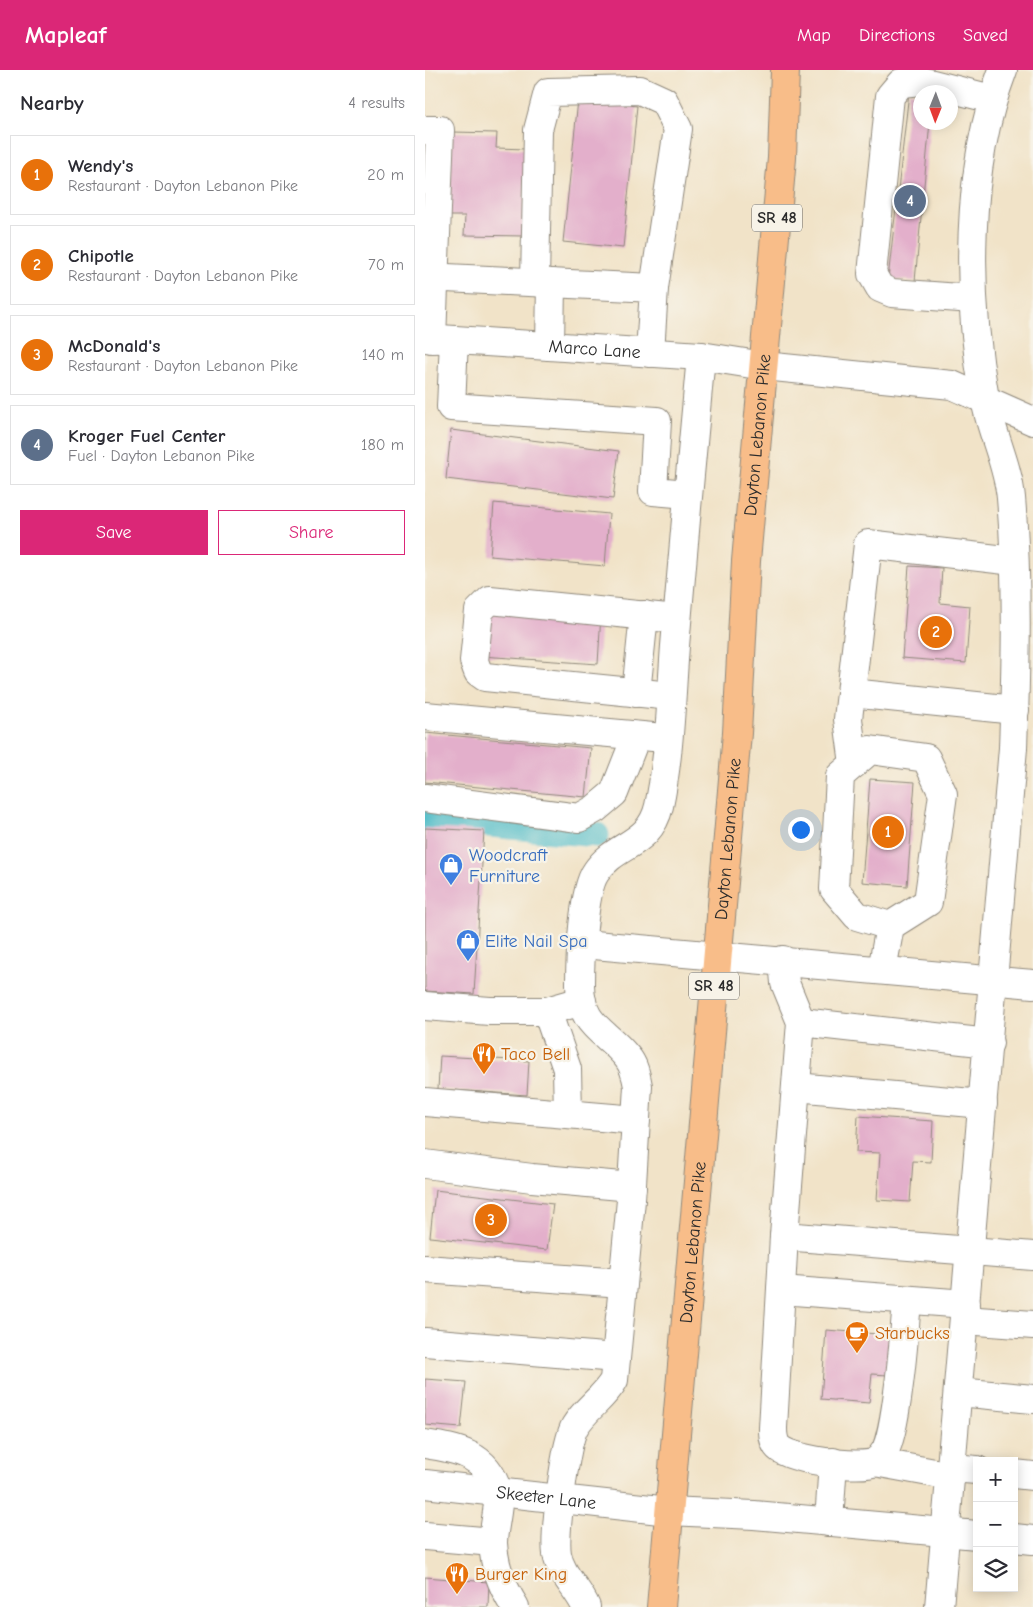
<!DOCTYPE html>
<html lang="en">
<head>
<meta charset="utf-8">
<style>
	:root { --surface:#fff; --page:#f2f2f3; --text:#2b2b33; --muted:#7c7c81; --line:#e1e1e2; --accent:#db2777 }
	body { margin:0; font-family:"Comic Neue",sans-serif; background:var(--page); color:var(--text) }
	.controls { position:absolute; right:15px; bottom:15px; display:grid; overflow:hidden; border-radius:0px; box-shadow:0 2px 12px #0003 }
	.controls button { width:45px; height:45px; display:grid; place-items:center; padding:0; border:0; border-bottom:1px solid var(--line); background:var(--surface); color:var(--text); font:25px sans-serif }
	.compass { position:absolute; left:488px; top:15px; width:45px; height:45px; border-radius:50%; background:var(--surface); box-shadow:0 2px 12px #0003; rotate:181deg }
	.you { position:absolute; left:375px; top:759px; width:18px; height:18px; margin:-12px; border:4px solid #fff; border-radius:50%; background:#1a73e8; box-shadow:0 0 0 8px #1a73e833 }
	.badge { display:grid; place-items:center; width:32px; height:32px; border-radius:50%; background:var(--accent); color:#fff; font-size:16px; font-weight:700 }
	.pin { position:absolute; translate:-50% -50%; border:2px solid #fff; box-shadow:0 1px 5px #0006 }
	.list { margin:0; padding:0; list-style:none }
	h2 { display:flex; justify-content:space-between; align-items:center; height:65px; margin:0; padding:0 20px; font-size:21px }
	h2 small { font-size:16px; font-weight:400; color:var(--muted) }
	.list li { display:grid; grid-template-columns:32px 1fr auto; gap:15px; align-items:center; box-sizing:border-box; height:80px; margin:0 10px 10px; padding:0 10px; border:1px solid var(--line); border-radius:0px }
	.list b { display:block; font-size:19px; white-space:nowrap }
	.list p { margin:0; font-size:16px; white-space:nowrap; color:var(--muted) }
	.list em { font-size:16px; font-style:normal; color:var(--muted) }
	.actions { display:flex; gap:10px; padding:15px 20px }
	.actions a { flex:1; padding:11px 0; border:1px solid var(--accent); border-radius:0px; text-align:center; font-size:18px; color:var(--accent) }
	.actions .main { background:var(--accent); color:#fff }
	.icon { flex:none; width:28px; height:28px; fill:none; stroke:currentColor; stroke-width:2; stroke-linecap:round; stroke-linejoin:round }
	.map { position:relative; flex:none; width:608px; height:1537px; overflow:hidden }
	header { display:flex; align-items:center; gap:30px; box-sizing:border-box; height:70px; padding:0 25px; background:var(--accent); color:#fff }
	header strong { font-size:24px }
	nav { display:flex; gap:28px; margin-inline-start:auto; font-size:18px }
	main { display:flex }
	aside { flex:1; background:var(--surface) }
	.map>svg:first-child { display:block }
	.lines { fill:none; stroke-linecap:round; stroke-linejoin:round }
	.canal { stroke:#4ebbc7; stroke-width:25 }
	.building { fill:#e3afcb }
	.minor-casing { stroke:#8e877a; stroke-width:30 }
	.major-casing { stroke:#8e877a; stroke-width:30 }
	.minor { stroke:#fff; stroke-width:28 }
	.major { stroke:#f8bd89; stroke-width:28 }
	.labels { text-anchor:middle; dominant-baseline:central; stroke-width:4.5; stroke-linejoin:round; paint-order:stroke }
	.shield { fill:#f7f3e8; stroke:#686764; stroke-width:1 }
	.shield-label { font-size:16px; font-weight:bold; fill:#2b2b2b }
	.street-label { font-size:18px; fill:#2b2b2b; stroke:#f7f3e8 }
	.shop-label { font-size:18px; fill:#366cbe; stroke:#f7f3e8; text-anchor:start }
	.food-label { font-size:18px; fill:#c56008; stroke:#f7f3e8; text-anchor:start }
</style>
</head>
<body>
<header>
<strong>Mapleaf</strong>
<nav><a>Map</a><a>Directions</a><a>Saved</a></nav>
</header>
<main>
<aside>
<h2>Nearby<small>4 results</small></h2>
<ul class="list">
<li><span class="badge" style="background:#e8710a">1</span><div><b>Wendy's</b><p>Restaurant · Dayton Lebanon Pike</p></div><em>20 m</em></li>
<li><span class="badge" style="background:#e8710a">2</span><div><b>Chipotle</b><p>Restaurant · Dayton Lebanon Pike</p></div><em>70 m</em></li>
<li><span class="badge" style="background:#e8710a">3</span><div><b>McDonald's</b><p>Restaurant · Dayton Lebanon Pike</p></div><em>140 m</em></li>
<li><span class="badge" style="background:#5c6f8a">4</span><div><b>Kroger Fuel Center</b><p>Fuel · Dayton Lebanon Pike</p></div><em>180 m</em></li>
</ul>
<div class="actions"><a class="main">Save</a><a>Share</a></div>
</aside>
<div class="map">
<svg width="608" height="1537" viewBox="0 0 608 1537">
	<rect width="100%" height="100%" fill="#f7f3e8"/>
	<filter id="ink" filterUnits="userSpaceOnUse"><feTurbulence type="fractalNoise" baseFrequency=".02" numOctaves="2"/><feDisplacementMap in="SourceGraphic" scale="10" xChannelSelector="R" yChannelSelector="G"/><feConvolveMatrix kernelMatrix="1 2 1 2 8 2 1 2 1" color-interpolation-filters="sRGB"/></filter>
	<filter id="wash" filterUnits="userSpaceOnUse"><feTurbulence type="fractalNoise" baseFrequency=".0096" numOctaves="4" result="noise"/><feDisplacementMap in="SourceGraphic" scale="20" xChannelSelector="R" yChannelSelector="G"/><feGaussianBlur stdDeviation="1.12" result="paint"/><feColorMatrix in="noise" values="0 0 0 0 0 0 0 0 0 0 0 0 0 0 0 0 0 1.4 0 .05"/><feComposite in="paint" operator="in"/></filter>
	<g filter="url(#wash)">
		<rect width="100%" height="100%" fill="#f1e3c8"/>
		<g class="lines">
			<path class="canal" d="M0 749 172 765"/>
		</g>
		<g id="blocks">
			<g class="building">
				<path d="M484 22 496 24V52H505L490 211 463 209Z"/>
				<path d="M153 30 212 36 198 178 138 172Z"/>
				<path d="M27 62 72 63 71 78 101 79 99 166 39 165 40 146H24Z"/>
				<path d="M26 360 194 381 188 429 21 409Z"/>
				<path d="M69 433 184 444 180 496 65 486Z"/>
				<path d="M484 496 517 498 515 533 545 536 541 593 477 588Z"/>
				<path d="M60 536 176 544 173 594 56 586Z"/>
				<path d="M0 663 166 678 161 727 0 712Z"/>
				<path d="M445 709 490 712 482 816 437 812Z"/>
				<path d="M0 758 59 761 49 924 0 921Z"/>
				<path d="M15 986 104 991 102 1025 13 1019Z"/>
				<path d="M433 1046 508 1051 506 1092 488 1091 485 1132 452 1130 455 1083 431 1082Z"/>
				<path d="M10 1120 128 1134 122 1180 5 1167Z"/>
				<path d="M401 1260 466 1265 463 1305 447 1304 444 1333 396 1329Z"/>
				<path d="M0 1309 41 1312 36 1358 0 1355Z"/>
				<path d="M0 1507 64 1512 63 1537H0Z"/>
			</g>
		</g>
	</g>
	<g filter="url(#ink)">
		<use href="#blocks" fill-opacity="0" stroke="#8e877a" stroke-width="1"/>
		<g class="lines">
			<g class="minor-casing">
				<g id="minor">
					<path d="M0 60H15L7 269"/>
					<path d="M0 207 229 218 225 283"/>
					<path d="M110 212 113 60 123 22 215 20 239 31 253 59 229 218"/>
					<path d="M548 229 467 223 455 218 447 204 465 26 476 13 496 11 567 29"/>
					<path id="s1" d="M0 268 276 286 339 296 527 315 608 351"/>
					<path d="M29 270 26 337 232 351 228 421 263 424"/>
					<path d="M125 276 126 213"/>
					<path d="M589 491 443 474 426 623 590 640"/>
					<path d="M211 623 219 545"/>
					<path d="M426 623 423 649 429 694"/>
					<path d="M246 626 60 607 53 602 49 591 54 541 65 530 252 549"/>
					<path d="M0 646 228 667"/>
					<path d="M0 728 154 748 170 739 189 723 211 667"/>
					<path d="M158 874 608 914"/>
					<path d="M358 890 360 913 376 952 359 1166 608 1186"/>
					<path d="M457 900 465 856 503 832 518 724 501 688 445 680 415 706 409 819 432 846 465 856"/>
					<path d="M0 936 65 941H122L157 931"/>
					<path d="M122 941 142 999 143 1044"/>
					<path d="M376 952 564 973"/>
					<path d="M371 1017 558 1034"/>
					<path d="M0 1032 211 1050"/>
					<path d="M0 1094 107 1108 207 1117"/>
					<path d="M359 1166 348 1358C348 1364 348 1370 352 1376 361 1390 437 1399 450 1392 453 1390 457 1386 458 1384 472 1367 480 1256 482 1230"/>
					<path d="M0 1199 198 1213"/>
					<path d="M356 1220 541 1234"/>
					<path d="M539 1250 608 1255"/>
					<path d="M0 1272 191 1288"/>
					<path d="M533 1322 608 1329"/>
					<path d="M0 1374C32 1379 62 1384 72 1420 76 1433 68 1458 68 1473 69 1496 78 1518 90 1537"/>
					<path d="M450 1392 526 1406"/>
					<path d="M526 1398 552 1400"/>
					<path d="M589 1404 608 1406"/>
					<path id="s2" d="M0 1414 244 1441 329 1445 552 1465"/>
					<path d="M404 1452 408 1392"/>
					<path d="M0 1466 68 1472"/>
					<path d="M589 1468 608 1470"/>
					<path d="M161 1537C153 1518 136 1506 132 1484 129 1464 140 1373 150 1356 161 1338 179 1328 189 1310L206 1130 213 1016C211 1005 209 995 202 987 181 960 155 957 155 914 155 890 158 820 171 802 190 773 225 776 234 736 245 684 246 629 250 576 258 479 267 383 276 286"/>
					<path d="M514 1537 588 678C591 594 593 511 586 428 583 395 566 362 560 329 541 226 540 99 578 0"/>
				</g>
			</g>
			<g class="major-casing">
				<g id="major">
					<path id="s3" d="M236 1537 312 663 321 491 357 88 360 0"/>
				</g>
			</g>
			<use href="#minor" class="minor"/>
			<use href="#major" class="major"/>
		</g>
	</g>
	<defs>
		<g id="shop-pin" transform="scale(1.25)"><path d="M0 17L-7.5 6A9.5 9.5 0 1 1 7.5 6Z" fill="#3f7fe0" stroke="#f7f3e8"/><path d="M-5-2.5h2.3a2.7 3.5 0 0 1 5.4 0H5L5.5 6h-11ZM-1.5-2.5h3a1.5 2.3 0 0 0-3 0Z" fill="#fff"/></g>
		<g id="restaurant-pin" transform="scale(1.25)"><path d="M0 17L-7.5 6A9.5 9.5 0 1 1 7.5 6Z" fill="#e8710a" stroke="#f7f3e8"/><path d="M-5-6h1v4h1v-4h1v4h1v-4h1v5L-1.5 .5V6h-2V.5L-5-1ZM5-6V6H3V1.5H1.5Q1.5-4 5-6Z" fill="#fff"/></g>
		<g id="cafe-pin" transform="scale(1.25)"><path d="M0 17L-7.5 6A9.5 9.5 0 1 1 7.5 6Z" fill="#e8710a" stroke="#f7f3e8"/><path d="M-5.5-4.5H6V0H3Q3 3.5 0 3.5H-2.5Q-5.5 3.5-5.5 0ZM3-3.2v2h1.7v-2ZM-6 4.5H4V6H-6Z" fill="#fff"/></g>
	</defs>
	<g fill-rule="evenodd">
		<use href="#shop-pin" x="26" y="795"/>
		<use href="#shop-pin" x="43" y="871"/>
		<use href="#restaurant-pin" x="59" y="984"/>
		<use href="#cafe-pin" x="432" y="1263"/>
		<use href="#restaurant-pin" x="32" y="1504"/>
	</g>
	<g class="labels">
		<g class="shield">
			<rect x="327" y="134.5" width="50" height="27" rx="4"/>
			<rect x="264" y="902.5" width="50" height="27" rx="4"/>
		</g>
		<g class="shield-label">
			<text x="352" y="148">SR 48</text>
			<text x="289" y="916">SR 48</text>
		</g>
		<g class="street-label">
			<text stroke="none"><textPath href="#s1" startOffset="170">Marco Lane</textPath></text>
			<text stroke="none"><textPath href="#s3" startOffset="1176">Dayton Lebanon Pike</textPath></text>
			<text stroke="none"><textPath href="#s3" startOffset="771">Dayton Lebanon Pike</textPath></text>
			<text stroke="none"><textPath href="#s3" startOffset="366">Dayton Lebanon Pike</textPath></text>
			<text stroke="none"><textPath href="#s2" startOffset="122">Skeeter Lane</textPath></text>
		</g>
		<g class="shop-label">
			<text x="44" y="785">Woodcraft<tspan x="44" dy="21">Furniture</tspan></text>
			<text x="60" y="871">Elite Nail Spa</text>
		</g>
		<g class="food-label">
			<text x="76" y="984">Taco Bell</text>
			<text x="450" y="1263">Starbucks</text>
			<text x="50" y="1504">Burger King</text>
		</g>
	</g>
</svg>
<div class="controls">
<button>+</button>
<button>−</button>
<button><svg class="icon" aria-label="layers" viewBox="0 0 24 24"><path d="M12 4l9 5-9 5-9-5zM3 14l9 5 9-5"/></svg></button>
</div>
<svg class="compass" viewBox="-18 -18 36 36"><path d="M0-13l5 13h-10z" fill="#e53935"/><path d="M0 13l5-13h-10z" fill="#7c7c81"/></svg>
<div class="you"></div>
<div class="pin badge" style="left:463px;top:762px;background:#e8710a">1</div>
<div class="pin badge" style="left:511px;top:562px;background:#e8710a">2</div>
<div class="pin badge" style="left:66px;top:1150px;background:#e8710a">3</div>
<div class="pin badge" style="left:485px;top:131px;background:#5c6f8a">4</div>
</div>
</main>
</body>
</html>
